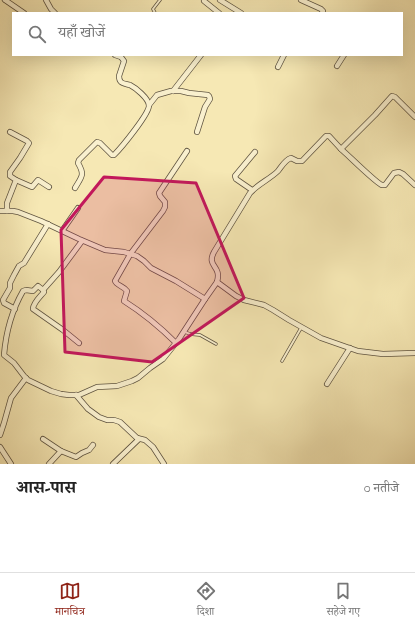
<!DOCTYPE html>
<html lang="hi">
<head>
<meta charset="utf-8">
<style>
	:root { --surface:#fff; --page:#f2f2f2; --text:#222; --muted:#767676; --line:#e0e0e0; --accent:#8f2418 }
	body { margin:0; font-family:"Sorts Mill Goudy","Noto Serif Devanagari",serif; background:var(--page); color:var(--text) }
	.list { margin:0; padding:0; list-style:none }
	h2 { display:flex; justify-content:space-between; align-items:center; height:52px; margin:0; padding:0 16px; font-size:17px }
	h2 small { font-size:13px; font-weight:400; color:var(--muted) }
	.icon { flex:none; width:22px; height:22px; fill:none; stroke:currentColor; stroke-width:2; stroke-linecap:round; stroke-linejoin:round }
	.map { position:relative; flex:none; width:415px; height:464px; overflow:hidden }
	.search { position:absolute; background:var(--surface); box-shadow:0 4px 16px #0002; left:12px; right:12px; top:12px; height:44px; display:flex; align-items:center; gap:10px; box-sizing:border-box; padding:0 14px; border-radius:0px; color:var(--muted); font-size:15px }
	.sheet { height:108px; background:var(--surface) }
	nav { display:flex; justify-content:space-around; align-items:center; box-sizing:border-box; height:56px; border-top:1px solid var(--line); background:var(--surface); font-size:11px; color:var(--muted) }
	nav a { display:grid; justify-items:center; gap:2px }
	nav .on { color:var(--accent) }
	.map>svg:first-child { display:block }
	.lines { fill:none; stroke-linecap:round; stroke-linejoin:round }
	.service-casing { stroke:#5f5441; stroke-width:3.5 }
	.minor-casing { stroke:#5f5441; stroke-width:6 }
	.service { stroke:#f9f0ce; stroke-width:2 }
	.minor { stroke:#f9f0ce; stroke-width:4.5 }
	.marked { fill:#c2185b; fill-opacity:0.2; stroke:#c2185b; stroke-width:3; stroke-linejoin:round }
</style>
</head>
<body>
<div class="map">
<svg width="415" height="464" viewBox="0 0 415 464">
	<rect width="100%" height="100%" fill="#f6e8b4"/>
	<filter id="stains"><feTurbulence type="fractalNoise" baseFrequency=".005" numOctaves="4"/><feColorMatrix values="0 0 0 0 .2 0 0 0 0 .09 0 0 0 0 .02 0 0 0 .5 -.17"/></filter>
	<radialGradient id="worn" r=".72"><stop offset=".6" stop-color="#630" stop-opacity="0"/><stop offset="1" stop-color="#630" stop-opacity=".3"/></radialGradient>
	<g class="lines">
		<g class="service-casing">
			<g id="service">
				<path d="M155 13 153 9 160 0"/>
				<path d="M185 332 190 334 200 335 216 344"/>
				<path d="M282 361 301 328"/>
			</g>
		</g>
		<g class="minor-casing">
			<g id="minor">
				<path d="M5 0 24 13"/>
				<path d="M46 0 51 9 55 13"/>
				<path d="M220 0 241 13"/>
				<path d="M301 0 321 9 323 11 322 13"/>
				<path d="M204 1 219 13"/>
				<path d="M337 66 344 55"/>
				<path d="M278 67 284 55"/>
				<path d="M173 91 201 55"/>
				<path d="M149 105 157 95 171 91H181L189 93 208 95 209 96 210 99 205 107 197 132"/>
				<path d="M341 149C347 154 377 184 382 185 383 185 384 185 385 185L394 173 399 172 403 174 415 185"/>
				<path d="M16 180 32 187 38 180 49 187"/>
				<path d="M75 188C82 176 85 175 78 163L79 160 97 142 100 143 112 155H114C121 148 150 113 149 105 148 98 136 88 130 85 127 84 123 84 121 82 119 80 119 79 119 76L124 61 121 57 115 55"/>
				<path d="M252 190 236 179 235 176 255 152"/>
				<path d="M0 211H13L18 212 41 221 79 239 105 250 124 252 137 256 144 261 151 268 176 281 205 299 217 282 236 296 244 300 264 305 273 310 289 320 321 338 358 351 383 354 415 353"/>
				<path d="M7 211V203L16 180 10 176V172L20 158 29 143 27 141 10 132"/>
				<path d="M62 231 78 208"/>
				<path d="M82 241 59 272 43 290 38 286 33 291 26 290 23 291C11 312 6 331 4 355L14 363 24 376 28 380 51 391 61 394 69 395H79L97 387 117 386 132 381 138 378 150 368 163 359 179 339 205 299"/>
				<path d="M217 282C222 265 206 267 214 252L250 193C258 184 270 179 278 171 282 166 285 160 291 158L297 161H302L326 136H329L341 149 375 115 392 96 395 97 415 117"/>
				<path d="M43 290 44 292C40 297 33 303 33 309L63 330 79 343"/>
				<path d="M15 309 4 303 3 300 10 288V283L14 275 19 266 24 263 48 224"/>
				<path d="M176 343C160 327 143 313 124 301L127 291C124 286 117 286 115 281L131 253 163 211 165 207V202L160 196 159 193 187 151"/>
				<path d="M327 384 350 348"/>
				<path d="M76 395 88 409 99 417 107 420H114L120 422 137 438 145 440 153 447 164 464"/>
				<path d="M0 435 4 423 11 398 26 378"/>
				<path d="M43 439 61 451"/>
				<path d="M0 447 11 464"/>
				<path d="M49 464 61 451 76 457 82 453 89 450 93 445"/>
				<path d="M113 464 139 439"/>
			</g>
		</g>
		<use href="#service" class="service"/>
		<use href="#minor" class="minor"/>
	</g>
	<path class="marked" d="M104 177 196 183 244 298 152 362 65 352 61 230Z"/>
	<rect width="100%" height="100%" filter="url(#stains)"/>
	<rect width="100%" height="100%" fill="url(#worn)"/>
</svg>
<div class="search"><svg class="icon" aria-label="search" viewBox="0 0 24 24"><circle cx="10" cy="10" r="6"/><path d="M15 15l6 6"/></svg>यहाँ खोजें</div>
</div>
<section class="sheet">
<h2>आस-पास<small>0 नतीजे</small></h2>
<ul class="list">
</ul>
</section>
<nav>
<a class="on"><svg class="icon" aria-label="map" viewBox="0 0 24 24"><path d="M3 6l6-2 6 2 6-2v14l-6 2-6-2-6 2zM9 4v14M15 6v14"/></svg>मानचित्र</a>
<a><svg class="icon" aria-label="directions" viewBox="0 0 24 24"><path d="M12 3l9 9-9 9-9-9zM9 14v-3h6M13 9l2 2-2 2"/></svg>दिशा</a>
<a><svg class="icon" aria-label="saved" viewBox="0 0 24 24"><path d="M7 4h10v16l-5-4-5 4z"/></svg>सहेजे गए</a>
</nav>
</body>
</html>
